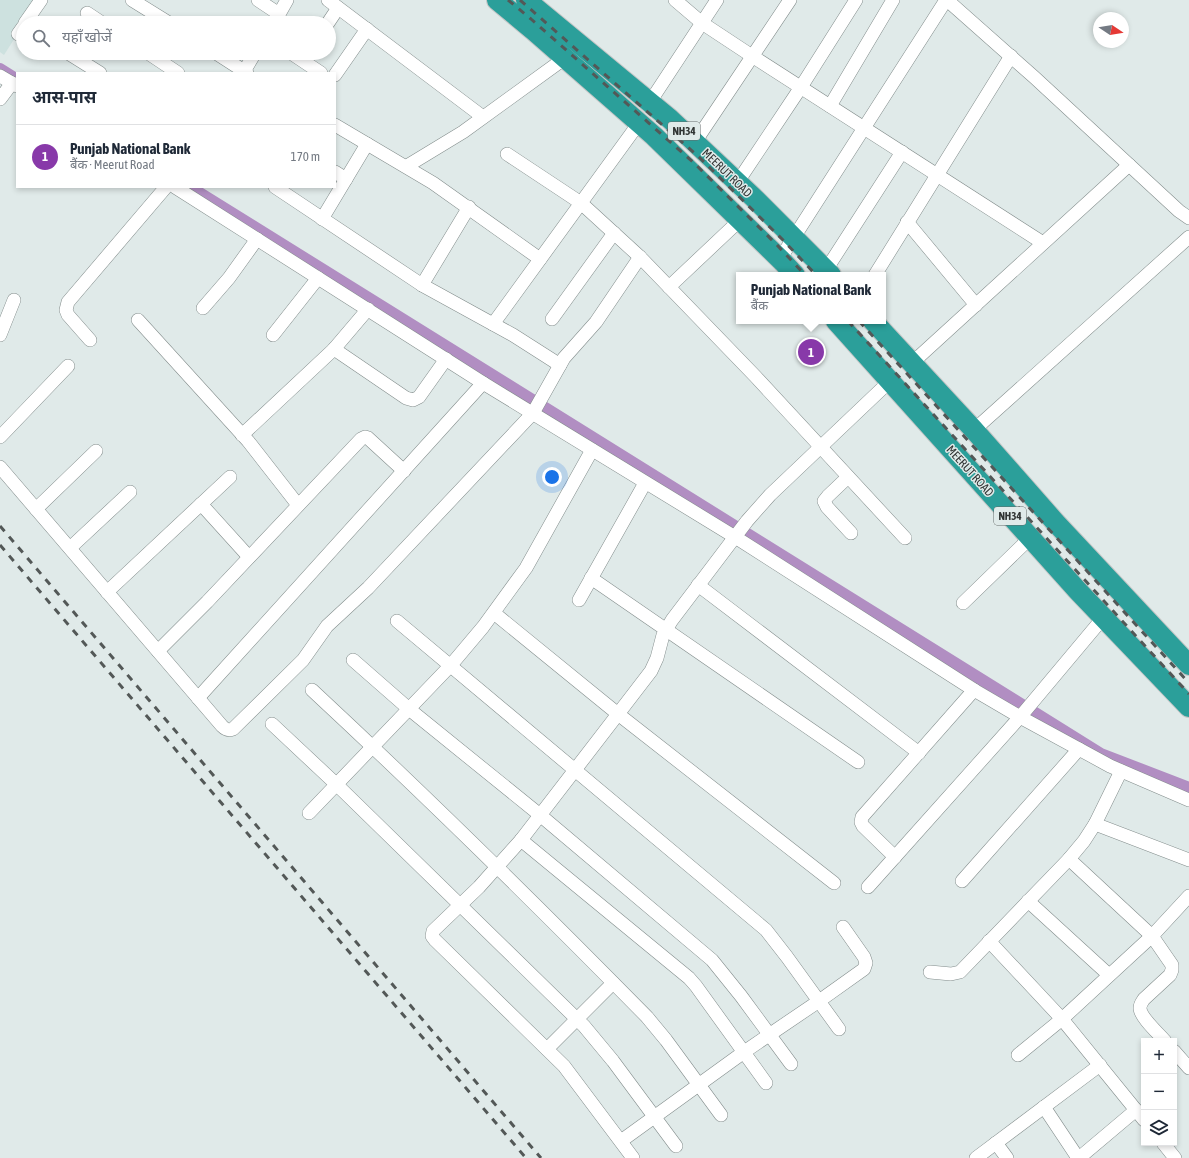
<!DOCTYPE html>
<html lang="hi">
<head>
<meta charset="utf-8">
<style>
	:root { --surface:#fff; --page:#f2f2f3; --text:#1f2937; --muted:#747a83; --line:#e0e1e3; --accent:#8839a9 }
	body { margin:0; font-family:"Asap Condensed","Noto Sans Devanagari",sans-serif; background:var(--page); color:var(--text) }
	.controls { position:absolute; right:12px; bottom:12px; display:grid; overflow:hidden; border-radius:0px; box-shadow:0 2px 6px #0003 }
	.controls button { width:36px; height:36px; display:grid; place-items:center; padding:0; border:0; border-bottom:1px solid var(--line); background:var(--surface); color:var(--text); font:20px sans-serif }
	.compass { position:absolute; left:1093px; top:12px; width:36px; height:36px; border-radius:50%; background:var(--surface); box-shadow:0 2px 6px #0003; rotate:102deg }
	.you { position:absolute; left:552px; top:477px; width:14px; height:14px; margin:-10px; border:3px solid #fff; border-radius:50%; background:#1a73e8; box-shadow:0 0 0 6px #1a73e833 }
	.badge { display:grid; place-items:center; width:26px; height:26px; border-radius:50%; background:var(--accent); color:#fff; font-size:13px; font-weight:700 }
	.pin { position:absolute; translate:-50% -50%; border:2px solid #fff; box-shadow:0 1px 4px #0006 }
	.popup { position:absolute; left:736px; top:272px; width:150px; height:52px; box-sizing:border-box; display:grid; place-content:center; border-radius:0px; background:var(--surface); filter:drop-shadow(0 1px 3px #0005); font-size:13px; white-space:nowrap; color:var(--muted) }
	.popup b { font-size:15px; color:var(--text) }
	.popup::after { content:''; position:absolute; left:50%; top:100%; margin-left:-8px; border:8px solid transparent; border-top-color:var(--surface) }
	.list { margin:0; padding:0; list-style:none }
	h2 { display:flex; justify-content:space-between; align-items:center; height:52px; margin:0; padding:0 16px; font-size:17px }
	h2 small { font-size:13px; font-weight:400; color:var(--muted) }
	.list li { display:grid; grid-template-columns:26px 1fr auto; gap:12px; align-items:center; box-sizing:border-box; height:64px; padding:0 16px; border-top:1px solid var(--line) }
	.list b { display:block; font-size:15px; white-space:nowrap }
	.list p { margin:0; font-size:13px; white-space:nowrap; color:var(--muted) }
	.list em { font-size:13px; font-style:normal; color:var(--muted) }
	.icon { flex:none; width:22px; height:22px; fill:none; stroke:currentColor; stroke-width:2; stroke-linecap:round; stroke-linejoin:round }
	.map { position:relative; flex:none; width:1189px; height:1158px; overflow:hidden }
	.search { position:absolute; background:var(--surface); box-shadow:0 2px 6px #0003; left:16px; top:16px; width:320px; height:44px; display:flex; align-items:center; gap:10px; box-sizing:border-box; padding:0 14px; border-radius:22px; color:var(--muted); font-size:15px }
	.panel { position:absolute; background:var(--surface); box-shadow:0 2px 6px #0003; left:16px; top:72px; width:320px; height:116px; border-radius:0px }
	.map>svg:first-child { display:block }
	.built { fill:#cde1df }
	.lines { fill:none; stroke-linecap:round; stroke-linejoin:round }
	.canal { stroke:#b18ec2; stroke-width:12 }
	.minor-casing { stroke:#838d8c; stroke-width:14 }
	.highway-casing { stroke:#c5c6c6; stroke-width:22 }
	.minor { stroke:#fff; stroke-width:13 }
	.highway { stroke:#2b9f9a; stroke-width:20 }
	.rail { stroke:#535857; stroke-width:3; stroke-dasharray:7 7; stroke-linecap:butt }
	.labels { text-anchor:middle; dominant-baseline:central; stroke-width:3; stroke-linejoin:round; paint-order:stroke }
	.shield { fill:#e0eae9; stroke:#656b6a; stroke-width:1 }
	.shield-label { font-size:11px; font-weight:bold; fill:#303433 }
	.street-label { font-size:12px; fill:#303433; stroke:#e0eae9 }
</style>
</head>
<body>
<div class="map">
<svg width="1189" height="1158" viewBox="0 0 1189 1158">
	<rect width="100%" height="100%" fill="#e0eae9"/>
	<path class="built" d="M0 0H39L4 55 0 52Z"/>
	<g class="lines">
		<g class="canal">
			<path d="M0 69 16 79"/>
			<path d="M190 187 1101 754 1189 788"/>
		</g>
		<g class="minor-casing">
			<g id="minor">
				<path d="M132 0 169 23"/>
				<path d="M258 0 279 14"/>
				<path d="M328 0 483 117"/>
				<path d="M675 0 702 23 752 56 1043 243"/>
				<path d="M947 0 1034 77 1179 211 1189 218"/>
				<path d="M87 13 102 23"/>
				<path d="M25 23 41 0"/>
				<path d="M274 23 287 0"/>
				<path d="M328 23 338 8"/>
				<path d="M18 34 23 27"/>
				<path d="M68 53 100 73"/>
				<path d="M148 53 178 73"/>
				<path d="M216 53 247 73"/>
				<path d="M291 53 321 73"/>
				<path d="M243 73 255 53"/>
				<path d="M335 75 367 29"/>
				<path d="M0 76 17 86"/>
				<path d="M0 99 12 83"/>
				<path d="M650 102 717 0"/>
				<path d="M830 106 893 0"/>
				<path d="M335 125 433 183 540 259"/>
				<path d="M695 142 790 0"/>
				<path d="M507 154 581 203 640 257 755 376 905 538"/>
				<path d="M407 166 463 132 565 58"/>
				<path d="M335 172 346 179"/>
				<path d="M737 183 801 87 856 0"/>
				<path d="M175 187 483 383 735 537 974 690 1020 717 1110 766 1189 800"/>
				<path d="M275 187 422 285 513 335 560 365"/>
				<path d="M322 219 367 144"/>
				<path d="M907 222 976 305"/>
				<path d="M780 259 946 0"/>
				<path d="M826 270 902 152"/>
				<path d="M875 275 1011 56"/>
				<path d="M422 285 469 207"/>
				<path d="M669 287 740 220"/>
				<path d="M203 308 229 278 257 239"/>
				<path d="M552 319 614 233"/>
				<path d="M138 320 248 441 298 505"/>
				<path d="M493 324 639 123"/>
				<path d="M0 335 14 300"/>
				<path d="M273 335 318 278"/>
				<path d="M90 340 68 315 66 310 68 302 166 187"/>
				<path d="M334 349 406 398 413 400 419 397 446 359"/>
				<path d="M912 363 1129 165"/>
				<path d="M974 430 1189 237"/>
				<path d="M242 435 334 349 368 309"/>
				<path d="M0 437 68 366"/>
				<path d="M0 467 222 726C225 729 228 731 233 729L303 660 327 626 368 588 533 413 564 358 596 322 640 257"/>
				<path d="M848 477 828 496 824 501 827 507 851 533"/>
				<path d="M201 504 249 557"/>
				<path d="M36 509 96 451"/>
				<path d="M70 548 130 492"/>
				<path d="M591 578 858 762"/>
				<path d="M698 585 919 753"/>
				<path d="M107 592 230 477"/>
				<path d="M579 600 645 483"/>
				<path d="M963 603 1030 538"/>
				<path d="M494 613 618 714 834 883"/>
				<path d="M397 621 766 930 787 957 839 1029"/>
				<path d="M158 651 207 602 361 439 365 437 368 438 404 471"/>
				<path d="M353 660 409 709 540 815 712 960 741 996 791 1064"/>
				<path d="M312 690C426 796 538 906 647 1017L666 1040 721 1115"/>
				<path d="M198 698 483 383"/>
				<path d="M272 724 336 784 584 1026 613 1061 676 1146"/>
				<path d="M309 813 451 665 483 627 526 568 592 450"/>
				<path d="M1095 824 1189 860"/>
				<path d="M521 840 689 978 696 986 766 1083"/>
				<path d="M895 857 863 826 861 822 862 817 974 690"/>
				<path d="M1069 859 1152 936 1172 965V970L1170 975 1144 999C1142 1002 1140 1004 1140 1008 1140 1017 1159 1034 1165 1041"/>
				<path d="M962 881 1079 749"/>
				<path d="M868 887 1020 717 1103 618"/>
				<path d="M1028 901 1109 975"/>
				<path d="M989 941 1062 1019 1144 1120"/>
				<path d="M930 972 951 974 960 972 1069 859 1084 841 1095 824 1121 771"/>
				<path d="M547 1049 613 983"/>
				<path d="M1174 1051 1189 1068"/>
				<path d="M1018 1055 1062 1019 1152 936 1189 896"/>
				<path d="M1044 1107 1078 1158"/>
				<path d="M621 1141 744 1052 819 1001 864 969 866 963 864 957 843 927"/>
				<path d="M996 1143 1007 1158"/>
				<path d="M1163 1143 1175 1158"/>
				<path d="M633 1158 564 1066 435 940 432 936 433 931 479 887 521 840 618 714 651 671 657 658 663 635 672 620 747 521 770 495 890 381"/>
				<path d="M976 1158 1100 1065"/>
				<path d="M1079 1158 1136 1110"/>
			</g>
		</g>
		<g class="highway-casing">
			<g id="highway">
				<path d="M497 0 533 30 654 136 783 262 795 275"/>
				<path d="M526 0 670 119 753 197 831 275"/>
				<path d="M836 321 1078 591 1189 707"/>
				<path d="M873 321 974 430 1055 522 1189 665"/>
			</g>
		</g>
		<use href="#minor" class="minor"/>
		<use href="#highway" class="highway"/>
		<g class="rail">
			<path d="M508 0 531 19 694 163 777 245 805 275"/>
			<path d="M520 0 699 157 783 240 816 275"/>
			<path d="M848 321 1189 694"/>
			<path d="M859 321 1189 683"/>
			<path d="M0 526 541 1158"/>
			<path d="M0 545 526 1158"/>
		</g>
	</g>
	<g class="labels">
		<g class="shield">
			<rect x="668" y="122" width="32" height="18" rx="3"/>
			<rect x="994" y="507" width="32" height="18" rx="3"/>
		</g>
		<g class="shield-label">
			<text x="684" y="131">NH34</text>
			<text x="1010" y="516">NH34</text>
		</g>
		<g class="street-label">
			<text transform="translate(727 173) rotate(44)">MEERUT ROAD</text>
			<text transform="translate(970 471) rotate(48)">MEERUT ROAD</text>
		</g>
	</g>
</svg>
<div class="controls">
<button>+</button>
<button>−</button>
<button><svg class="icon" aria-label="layers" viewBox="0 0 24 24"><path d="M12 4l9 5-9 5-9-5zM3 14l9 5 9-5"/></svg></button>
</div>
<svg class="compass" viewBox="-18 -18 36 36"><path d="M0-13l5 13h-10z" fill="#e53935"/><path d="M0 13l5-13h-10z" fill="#747a83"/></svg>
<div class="you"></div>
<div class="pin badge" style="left:811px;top:352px">1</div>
<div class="popup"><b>Punjab National Bank</b>बैंक</div>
<div class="search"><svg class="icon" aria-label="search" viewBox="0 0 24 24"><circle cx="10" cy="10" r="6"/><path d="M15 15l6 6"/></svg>यहाँ खोजें</div>
<section class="panel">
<h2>आस-पास<small></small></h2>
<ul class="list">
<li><span class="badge">1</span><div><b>Punjab National Bank</b><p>बैंक · Meerut Road</p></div><em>170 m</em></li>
</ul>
</section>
</div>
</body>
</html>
